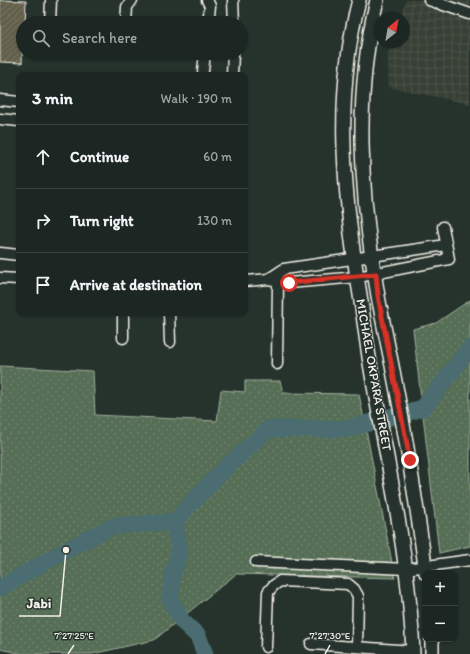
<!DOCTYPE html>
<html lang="en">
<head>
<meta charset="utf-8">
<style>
	:root { --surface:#1c2622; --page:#252e2a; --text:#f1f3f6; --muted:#a0a5a5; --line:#3a4340 }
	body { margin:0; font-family:Itim,sans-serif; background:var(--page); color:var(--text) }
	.controls { position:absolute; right:12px; bottom:12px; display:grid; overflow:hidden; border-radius:8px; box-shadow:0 1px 3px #0004 }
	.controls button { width:36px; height:36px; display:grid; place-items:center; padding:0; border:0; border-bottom:1px solid var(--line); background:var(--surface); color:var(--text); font:20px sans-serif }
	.compass { position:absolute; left:374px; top:12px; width:36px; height:36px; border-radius:50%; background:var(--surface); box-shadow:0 1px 3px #0004; rotate:31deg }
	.stop { position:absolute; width:12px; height:12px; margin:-9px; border:3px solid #d93025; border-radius:50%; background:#fff }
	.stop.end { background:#d93025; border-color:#fff; box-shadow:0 1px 4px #0008 }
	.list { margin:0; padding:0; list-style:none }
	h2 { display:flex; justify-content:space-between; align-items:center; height:52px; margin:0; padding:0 16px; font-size:17px }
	h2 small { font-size:13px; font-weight:400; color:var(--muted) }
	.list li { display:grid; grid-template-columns:26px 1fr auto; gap:12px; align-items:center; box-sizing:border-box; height:64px; padding:0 16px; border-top:1px solid var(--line) }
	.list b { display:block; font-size:15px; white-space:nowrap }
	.list em { font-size:13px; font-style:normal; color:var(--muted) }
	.icon { flex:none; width:22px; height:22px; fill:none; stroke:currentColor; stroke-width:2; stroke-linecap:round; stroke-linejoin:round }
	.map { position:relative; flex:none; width:470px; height:654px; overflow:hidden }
	.search { position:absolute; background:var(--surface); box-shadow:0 1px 3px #0004; left:16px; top:16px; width:232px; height:44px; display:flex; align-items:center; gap:10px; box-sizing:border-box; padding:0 14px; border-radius:22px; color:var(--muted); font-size:15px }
	.panel { position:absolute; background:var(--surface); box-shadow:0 1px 3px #0004; left:16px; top:72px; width:232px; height:244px; border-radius:8px }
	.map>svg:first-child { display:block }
	.industrial { fill:url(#industrial-grid) }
	.grass { fill:url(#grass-dots); stroke:#a4b09e }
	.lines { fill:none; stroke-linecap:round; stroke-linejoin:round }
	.river { stroke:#4b6d72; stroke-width:17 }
	.building { fill:url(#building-hatch); stroke:#f4f1e8 }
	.minor-casing { stroke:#f4f1e8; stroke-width:13 }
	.major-casing { stroke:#f4f1e8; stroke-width:16 }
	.minor { stroke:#26332d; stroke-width:10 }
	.major { stroke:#26332d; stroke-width:13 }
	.route { stroke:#d93025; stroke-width:5 }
	.ticks { fill:none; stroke:#f4f1e8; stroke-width:1.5 }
	.labels { text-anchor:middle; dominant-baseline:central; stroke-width:3; stroke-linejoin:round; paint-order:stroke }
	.street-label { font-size:13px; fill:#f4f1e8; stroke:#26332d }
	.ticks-label { font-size:10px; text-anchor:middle; fill:#f4f1e8; stroke:#26332d; stroke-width:3; stroke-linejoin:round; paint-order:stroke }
	.leader { fill:none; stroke:#f4f1e8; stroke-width:1.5 }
	.callout-dot { fill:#f4f1e8; stroke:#26332d; stroke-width:1.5 }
	.callout-label { font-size:14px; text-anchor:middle; font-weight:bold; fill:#f4f1e8; stroke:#26332d; stroke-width:3; stroke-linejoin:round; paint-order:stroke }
</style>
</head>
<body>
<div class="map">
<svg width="470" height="654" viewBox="0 0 470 654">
	<defs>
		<pattern id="industrial-grid" width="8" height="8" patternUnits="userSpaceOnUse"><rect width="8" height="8" fill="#384036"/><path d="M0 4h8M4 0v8" fill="none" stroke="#4c5349"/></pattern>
		<pattern id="grass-dots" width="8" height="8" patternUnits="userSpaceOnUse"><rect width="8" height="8" fill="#546e55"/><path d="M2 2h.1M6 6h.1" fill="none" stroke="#6d836d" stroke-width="1.8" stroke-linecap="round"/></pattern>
		<pattern id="building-hatch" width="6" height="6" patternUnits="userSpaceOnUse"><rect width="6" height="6" fill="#625e4b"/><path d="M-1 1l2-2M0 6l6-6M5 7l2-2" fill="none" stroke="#797665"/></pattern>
	</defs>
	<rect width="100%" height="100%" fill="#26332d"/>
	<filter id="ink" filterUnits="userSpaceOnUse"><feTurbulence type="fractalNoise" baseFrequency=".025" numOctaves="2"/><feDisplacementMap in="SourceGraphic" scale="8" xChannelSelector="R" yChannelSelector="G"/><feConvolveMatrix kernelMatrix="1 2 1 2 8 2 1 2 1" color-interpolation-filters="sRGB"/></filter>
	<g filter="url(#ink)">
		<path class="industrial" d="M406 0H470V104L389 87 388 54 392 42H404V18H400Z"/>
		<g class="grass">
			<path d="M470 300V546L439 553 413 329 436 323Z"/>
			<path d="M0 366 93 371 95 415 217 421 221 390 245 392V381H280L283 393 359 394 395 578 236 574 154 640 92 654H23L0 649Z"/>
		</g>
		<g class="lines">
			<g class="river">
				<path d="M174 522 214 479 268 429H347L423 408 470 348"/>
				<path d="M174 522 180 551 173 572 170 599 182 621 198 636 205 654"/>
				<path d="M0 588 66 550 113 526 174 522"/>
			</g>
		</g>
		<path class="building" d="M0 0 26 1 25 23H23L22 63 0 62Z"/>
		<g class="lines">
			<g class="minor-casing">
				<g id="minor">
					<path d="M207 0 210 6 208 23"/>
					<path d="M233 0 234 23"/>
					<path d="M429 0 470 14"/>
					<path d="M50 23 51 0"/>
					<path d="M126 23 127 7 132 0"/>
					<path d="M203 71 205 53"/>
					<path d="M232 75 233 53"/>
					<path d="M0 100 19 102"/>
					<path d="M0 119 19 121"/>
					<path d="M0 253 19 255"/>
					<path d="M0 278 19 279"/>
					<path d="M269 279 284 269 446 245"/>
					<path d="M245 281 269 279 289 283 358 277 449 259 443 227"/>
					<path d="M123 313V338"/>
					<path d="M169 313 170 342"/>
					<path d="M277 364 278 281"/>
					<path d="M256 562 406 569 470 560"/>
					<path d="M311 644 413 651"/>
					<path d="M266 647 268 592 273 586 280 581 348 584 354 589 358 596 357 647"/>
				</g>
			</g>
			<g class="major-casing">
				<g id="major">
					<path d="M359 0C335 92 343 185 357 277 363 309 366 342 372 375 388 468 410 560 413 654"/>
					<path d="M377 0C353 98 361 198 378 296 383 323 389 350 394 376 407 442 417 507 426 573"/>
					<path d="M432 639V654"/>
				</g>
			</g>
			<use href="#minor" class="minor"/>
			<use href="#major" class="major"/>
		</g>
	</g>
	<g class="lines" filter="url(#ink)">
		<path class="route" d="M289 283 376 274 378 296 410 460"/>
	</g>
	<path class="ticks" d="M68 654 74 645M325 654 330 645"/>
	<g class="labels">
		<g class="street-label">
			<text transform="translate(374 375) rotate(80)">MICHAEL OKPARA STREET</text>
		</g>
	</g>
	<g class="ticks-label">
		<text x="74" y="639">7°27'25"E</text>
		<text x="330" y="639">7°27'30"E</text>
	</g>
	<path class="leader" d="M66 550L60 616H19"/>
	<circle class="callout-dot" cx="66" cy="550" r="4"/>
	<g class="callout-label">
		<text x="39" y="608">Jabi</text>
	</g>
</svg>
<div class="controls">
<button>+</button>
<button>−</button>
</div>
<svg class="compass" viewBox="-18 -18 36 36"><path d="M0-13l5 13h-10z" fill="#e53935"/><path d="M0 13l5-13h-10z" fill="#a0a5a5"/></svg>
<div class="stop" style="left:289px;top:283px"></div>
<div class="stop end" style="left:410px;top:460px"></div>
<div class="search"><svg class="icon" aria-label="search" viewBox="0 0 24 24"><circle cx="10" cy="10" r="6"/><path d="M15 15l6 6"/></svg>Search here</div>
<section class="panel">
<h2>3 min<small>Walk · 190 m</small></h2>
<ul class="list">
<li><svg class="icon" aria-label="ahead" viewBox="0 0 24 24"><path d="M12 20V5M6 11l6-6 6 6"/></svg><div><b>Continue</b></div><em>60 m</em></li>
<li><svg class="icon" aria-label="right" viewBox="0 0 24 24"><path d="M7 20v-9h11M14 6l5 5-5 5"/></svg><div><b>Turn right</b></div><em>130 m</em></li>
<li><svg class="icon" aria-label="arrive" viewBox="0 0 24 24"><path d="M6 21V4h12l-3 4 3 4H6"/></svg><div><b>Arrive at destination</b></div></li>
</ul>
</section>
</div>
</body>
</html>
